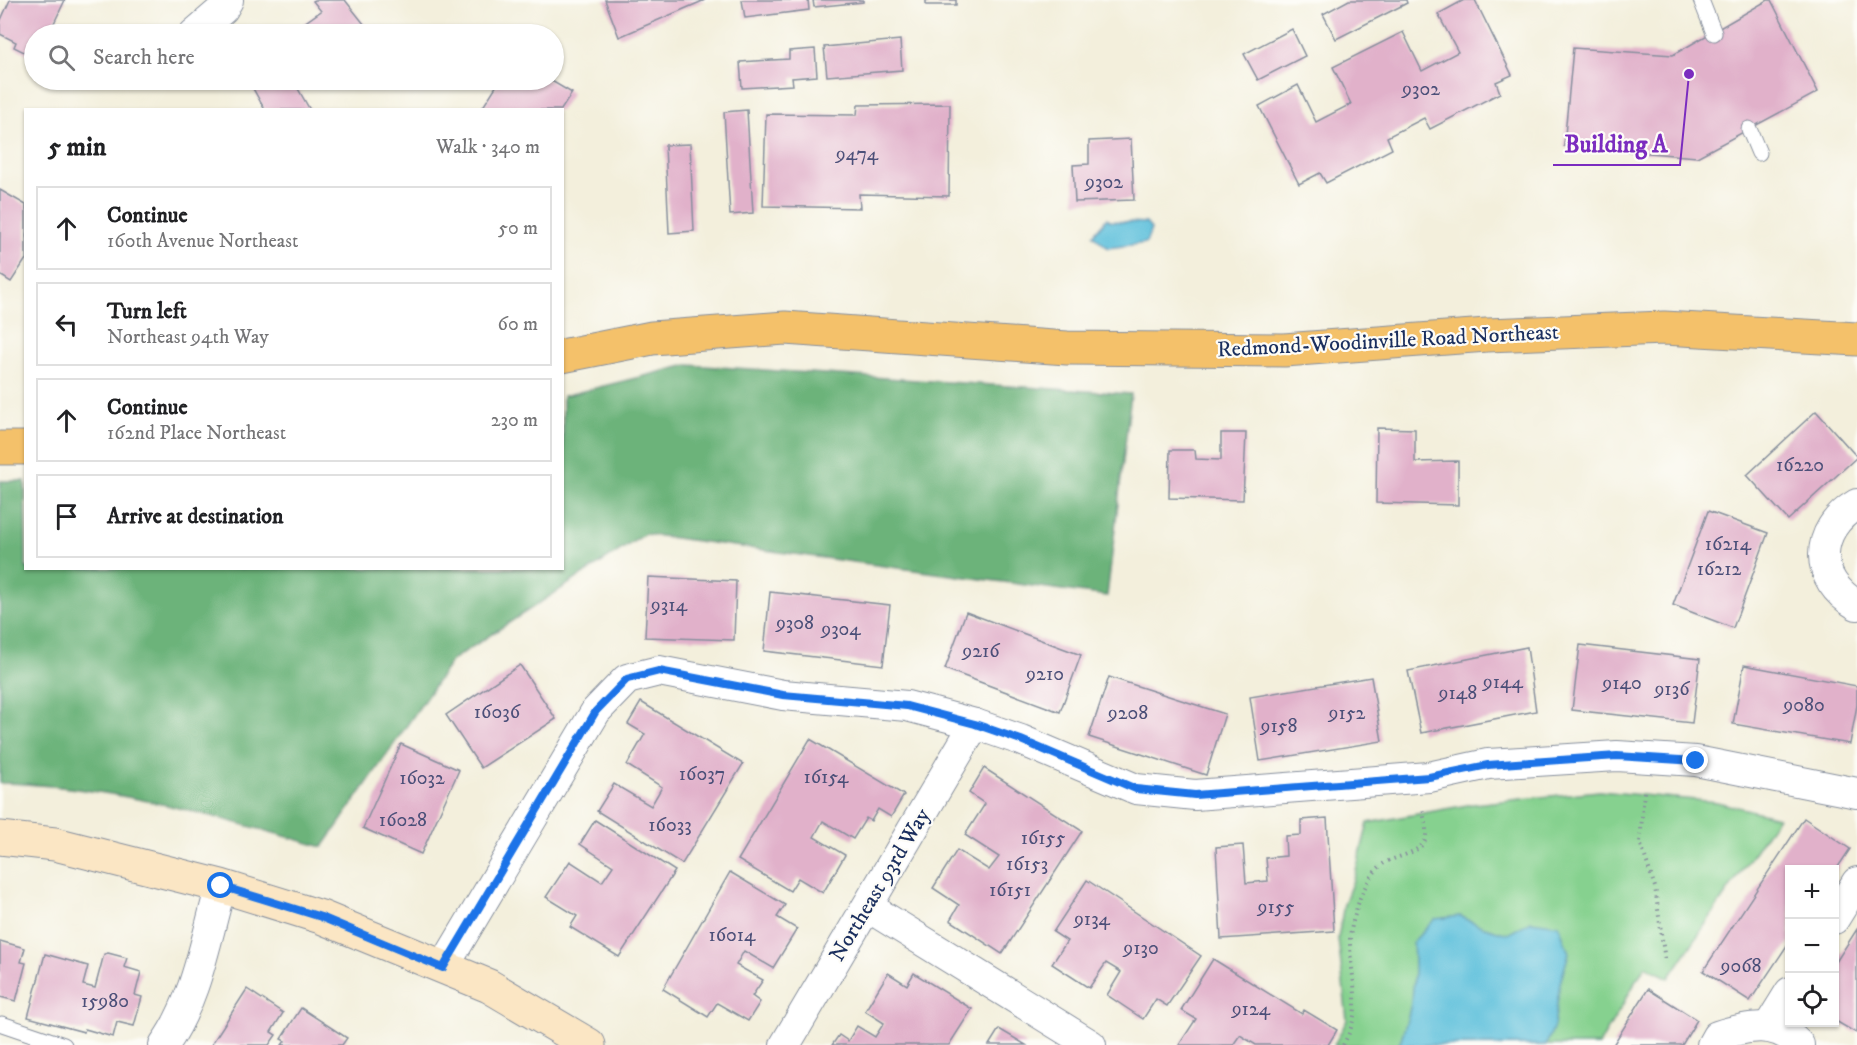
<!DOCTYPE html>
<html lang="en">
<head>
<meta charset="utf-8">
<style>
	:root { --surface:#fff; --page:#f2f2f2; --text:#202124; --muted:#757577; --line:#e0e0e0 }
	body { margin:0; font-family:"IM FELL DW Pica",serif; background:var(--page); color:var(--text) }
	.controls { position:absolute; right:18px; bottom:18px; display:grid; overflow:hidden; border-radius:0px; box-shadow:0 2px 4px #0004 }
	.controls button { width:54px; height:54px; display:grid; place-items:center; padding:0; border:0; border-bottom:2px solid var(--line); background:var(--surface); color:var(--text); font:30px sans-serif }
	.stop { position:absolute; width:18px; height:18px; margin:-14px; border:4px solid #1a73e8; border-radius:50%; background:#fff }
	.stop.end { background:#1a73e8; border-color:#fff; box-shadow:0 2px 6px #0008 }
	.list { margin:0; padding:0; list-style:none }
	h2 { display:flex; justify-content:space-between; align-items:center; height:78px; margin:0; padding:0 24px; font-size:26px }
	h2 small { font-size:20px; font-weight:400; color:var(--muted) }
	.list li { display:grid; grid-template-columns:39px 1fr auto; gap:18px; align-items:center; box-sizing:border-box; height:84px; margin:0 12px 12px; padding:0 12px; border:2px solid var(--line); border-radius:0px }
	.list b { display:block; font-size:22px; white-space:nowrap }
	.list p { margin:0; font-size:20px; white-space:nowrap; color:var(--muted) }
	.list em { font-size:20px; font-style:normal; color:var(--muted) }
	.icon { flex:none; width:33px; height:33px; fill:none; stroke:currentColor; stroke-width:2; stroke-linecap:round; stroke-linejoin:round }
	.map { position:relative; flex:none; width:1857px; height:1045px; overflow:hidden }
	.search { position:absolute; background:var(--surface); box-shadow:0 2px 4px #0004; left:24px; top:24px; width:540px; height:66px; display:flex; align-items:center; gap:15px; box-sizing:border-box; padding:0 21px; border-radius:33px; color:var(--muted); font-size:22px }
	.panel { position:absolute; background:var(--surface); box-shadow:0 2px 4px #0004; left:24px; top:108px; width:540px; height:462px; border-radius:0px }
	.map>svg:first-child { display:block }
	.green { fill:#86d18f; stroke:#508076; stroke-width:1.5 }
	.forest { fill:#6cb37a; stroke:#44716c; stroke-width:1.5 }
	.water { fill:#5dc0db; stroke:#3c789c; stroke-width:1.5 }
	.building { fill:#e1b1ca }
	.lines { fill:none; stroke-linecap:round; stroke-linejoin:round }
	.lane-casing { stroke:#878f9d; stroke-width:17 }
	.street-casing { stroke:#878f9d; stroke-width:32 }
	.secondary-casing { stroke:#878f9d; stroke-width:35 }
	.primary-casing { stroke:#878f9d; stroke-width:35 }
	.path { stroke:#878f9d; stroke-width:4; stroke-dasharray:1.5 4.5; stroke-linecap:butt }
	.lane { stroke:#fff; stroke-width:15 }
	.street { stroke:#fff; stroke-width:30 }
	.secondary { stroke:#fbe6c4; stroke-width:33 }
	.primary { stroke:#f4c16b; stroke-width:33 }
	.route { stroke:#1a73e8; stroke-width:8 }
	.labels { text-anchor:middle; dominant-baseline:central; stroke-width:4.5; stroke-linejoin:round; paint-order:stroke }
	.number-label { font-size:20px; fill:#4c5079 }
	.street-label { font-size:22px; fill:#1b2f5e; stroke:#fdfcf7 }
	.leader { fill:none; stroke:#7b2cbf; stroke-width:2 }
	.callout-dot { fill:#7b2cbf; stroke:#fdfcf7; stroke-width:2 }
	.callout-label { font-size:24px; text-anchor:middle; font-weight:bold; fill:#7b2cbf; stroke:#fdfcf7; stroke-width:4.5; stroke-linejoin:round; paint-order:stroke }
</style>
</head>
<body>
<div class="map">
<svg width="1857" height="1045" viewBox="0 0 1857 1045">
	<rect width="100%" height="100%" fill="#fdfcf7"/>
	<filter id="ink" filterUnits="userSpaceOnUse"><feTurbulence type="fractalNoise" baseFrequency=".0167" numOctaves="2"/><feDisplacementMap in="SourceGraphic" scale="12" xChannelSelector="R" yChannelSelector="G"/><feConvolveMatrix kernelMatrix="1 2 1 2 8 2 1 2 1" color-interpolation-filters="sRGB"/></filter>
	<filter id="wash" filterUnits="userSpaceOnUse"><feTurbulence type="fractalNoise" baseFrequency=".008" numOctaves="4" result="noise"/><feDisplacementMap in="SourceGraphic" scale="24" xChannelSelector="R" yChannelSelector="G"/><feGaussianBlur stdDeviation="1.35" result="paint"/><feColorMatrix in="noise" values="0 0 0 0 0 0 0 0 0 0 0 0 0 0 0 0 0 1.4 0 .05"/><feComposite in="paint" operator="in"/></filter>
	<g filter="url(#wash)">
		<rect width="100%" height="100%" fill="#f3efdc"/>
		<path class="green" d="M1599 791 1717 802 1778 817 1669 978 1645 966 1599 1045H1334L1347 1020 1338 938 1344 904 1355 875 1368 823 1473 804Z"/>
		<path class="forest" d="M688 365 1131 394 1107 596 645 534 452 660 323 847C217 817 111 785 0 783V481H25L26 568H562L563 396Z"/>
		<g class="water">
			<path d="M1107 218 1110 221 1146 223 1151 229 1146 243 1108 248 1093 235Z"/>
			<path d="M1460 916 1481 926 1508 934 1531 921 1559 925 1569 953 1560 983 1554 1026 1546 1045H1399C1413 1006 1416 984 1413 942L1435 919Z"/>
		</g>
		<g id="blocks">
			<g class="building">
				<path d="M10 0H65L54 23 66 28 63 34H34V57L14 47 16 42 0 34V22Z"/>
				<path d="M315 0H345L372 34H306L300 26 321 11 313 1Z"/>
				<path d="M605 0H705L619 37Z"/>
				<path d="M742 0H808L809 10 745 18Z"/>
				<path d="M813 0H863V2L814 7Z"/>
				<rect x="926" y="0" width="30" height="5"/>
				<path d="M1349 0H1406L1407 3 1336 39 1323 14Z"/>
				<path d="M1464 0H1475L1512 75 1496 82 1500 93 1430 129 1424 118 1387 137 1392 149 1326 183 1320 173 1299 184 1259 106 1298 85 1316 122 1351 104 1333 67 1403 32 1422 71 1458 52 1438 14Z"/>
				<path d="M1768 0H1771L1818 92 1697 157 1564 146 1573 48 1673 55Z"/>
				<path d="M1292 29 1305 56 1258 80 1244 54Z"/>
				<path d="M900 40 902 70 827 76 824 47Z"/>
				<path d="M815 49 817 76 792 78 793 85 742 88 740 62 789 59V51Z"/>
				<path d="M256 80H293L310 110H265L250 83Z"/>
				<path d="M500 80H550L572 93 561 110H481Z"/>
				<path d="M950 104 949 196 859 194 860 208 763 206 766 114 857 115 858 105Z"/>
				<path d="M747 110 753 213 730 215 724 112Z"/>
				<path d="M1131 139 1134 200 1075 202 1073 165 1089 164V141Z"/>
				<path d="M690 144 694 231 669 233 665 145Z"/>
				<path d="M0 190 26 205V259L11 282 0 275Z"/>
				<path d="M1816 411 1857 457 1788 520 1747 475Z"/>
				<path d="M1377 428 1415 429V462L1458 461V505L1376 503Z"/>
				<path d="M1221 433H1246L1243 500 1169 498 1170 450H1195L1196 459 1221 460Z"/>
				<path d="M1708 511 1768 533 1733 628 1673 605Z"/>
				<path d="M648 577 736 581 734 640 645 637Z"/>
				<path d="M770 592 890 605 883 665 764 651Z"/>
				<path d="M966 612 1081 655 1060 712 945 669Z"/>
				<path d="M1580 645 1700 659 1692 723 1572 710Z"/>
				<path d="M1527 647 1536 711 1421 733 1408 671Z"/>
				<path d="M520 665 556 719 481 768 446 715Z"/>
				<path d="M1744 665 1857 686V705L1850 744 1733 724Z"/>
				<path d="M1109 677 1225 714 1206 775 1089 737Z"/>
				<path d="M1371 677 1382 741 1260 761 1250 697Z"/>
				<path d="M641 702 743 764 682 864 597 811 614 784 651 806 662 787 627 765 645 734 628 724Z"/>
				<path d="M810 739 904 795 891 817 878 809 871 821 866 818 853 839 823 821 814 837 845 855 823 893 798 878 790 891 738 860Z"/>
				<path d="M401 744 459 770 421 854 363 828Z"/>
				<path d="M984 768 1082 831 1002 954 950 920 959 905 933 888 957 850 989 870 999 857 965 835 985 804 969 793Z"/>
				<path d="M1327 818 1334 931 1221 939 1216 847 1243 845 1246 883 1268 881 1266 858 1286 856 1285 836 1301 835V820Z"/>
				<path d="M1804 818 1850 849 1834 873V870H1790V941L1750 1001 1703 971Z"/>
				<path d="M595 820 675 871 619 957 570 927 577 916 546 897 570 861 602 882 613 866 580 844Z"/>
				<path d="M730 872 785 905 777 917 797 929 773 968 744 951 736 965 763 980 752 996 760 1002 748 1021 717 1003 708 1017 663 989Z"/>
				<path d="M1087 880 1201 956 1167 1006 1156 999 1143 1019 1107 995 1121 972 1106 963 1089 988 1052 964 1067 941 1053 932Z"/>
				<path d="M1857 929V1031L1856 1033 1834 1020V965Z"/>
				<path d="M0 941 25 948 21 962 26 963 16 1001 0 997Z"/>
				<path d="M108 953 127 958 124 967 141 972 135 995 142 997 134 1026 117 1022 113 1037 85 1029 84 1032 28 1017 45 954 88 966 83 985 95 988 104 954Z"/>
				<path d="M1213 959 1302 1014 1304 1010 1337 1030 1328 1045H1256L1240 1035 1233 1045H1179L1196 1019 1181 1010Z"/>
				<path d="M888 973 907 985 914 973 972 1009 949 1045H832L839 1035 848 1041 857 1026 875 1037 884 1023 865 1011Z"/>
				<path d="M247 989 283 1013 271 1032 276 1035 269 1045H211Z"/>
				<path d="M1648 989 1697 1020 1682 1045H1613Z"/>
				<path d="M301 1008 347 1038 342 1045H282L285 1041 281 1039Z"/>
				<path d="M999 1029 1026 1045H989Z"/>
			</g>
		</g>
	</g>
	<g filter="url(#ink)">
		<use href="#blocks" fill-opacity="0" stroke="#878f9d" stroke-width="1.5"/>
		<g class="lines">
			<g class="lane-casing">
				<g id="lane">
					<path d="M1701 0 1714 33"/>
					<path d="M1749 129 1759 153"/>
					<path d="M2 1024 64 1045"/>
				</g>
			</g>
			<g class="street-casing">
				<g id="street">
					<path d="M194 34 223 9 228 0"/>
					<path d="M1857 504C1813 530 1813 580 1857 605"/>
					<path d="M868 907 1091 1045"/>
					<path d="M1834 919 1857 882"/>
					<path d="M443 968 596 711 627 679 659 671 783 695 907 706 975 724 1021 740 1136 789 1195 795 1429 777 1488 764 1617 756 1696 761 1857 793"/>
					<path d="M1769 1026 1790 992"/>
					<path d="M164 1045C196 1001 206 938 221 886"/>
					<path d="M785 1045 975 724"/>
					<path d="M1712 1045 1717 1036C1746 1027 1776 1019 1799 1045"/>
				</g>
			</g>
			<g class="secondary-casing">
				<path id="secondary" d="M0 838 55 844 221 886 321 917 489 986 589 1045"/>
			</g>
			<g class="primary-casing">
				<g id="primary">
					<path d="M562 356 652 338 785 328 1067 348 1284 350 1487 335 1664 328 1857 339"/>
					<path d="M0 448H26"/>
				</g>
			</g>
			<g class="path">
				<path d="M1644 792 1640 842 1655 887 1665 961"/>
				<path d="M1343 1045C1366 1006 1349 979 1350 938 1351 925 1356 911 1360 898 1365 887 1372 872 1383 864 1394 856 1420 854 1425 840 1428 830 1424 818 1422 808"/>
			</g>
			<use href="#lane" class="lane"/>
			<use href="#street" class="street"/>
			<use href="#secondary" class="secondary"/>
			<use href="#primary" class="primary"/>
		</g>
	</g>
	<g class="lines" filter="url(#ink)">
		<path class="route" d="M221 886 321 917 443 968 596 711 627 679 659 671 783 695 907 706 975 724 1021 740 1136 789 1195 795 1429 777 1488 765 1617 756 1696 761"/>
	</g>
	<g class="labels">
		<g class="number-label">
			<text x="1421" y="89">9302</text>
			<text x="857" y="154">9474</text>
			<text x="1104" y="182">9302</text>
			<text x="1800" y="465">16220</text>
			<text x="1728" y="544">16214</text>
			<text x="1719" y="569">16212</text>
			<text x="669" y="605">9314</text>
			<text x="795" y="623">9308</text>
			<text x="841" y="629">9304</text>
			<text x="981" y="651">9216</text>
			<text x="1045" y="674">9210</text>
			<text x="1503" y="682">9144</text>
			<text x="1622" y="683">9140</text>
			<text x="1672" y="689">9136</text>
			<text x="1458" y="693">9148</text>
			<text x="1804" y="705">9080</text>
			<text x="497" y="712">16036</text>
			<text x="1128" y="713">9208</text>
			<text x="1347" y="713">9152</text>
			<text x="1279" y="726">9158</text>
			<text x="702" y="774">16037</text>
			<text x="826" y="777">16154</text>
			<text x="422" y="778">16032</text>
			<text x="403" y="820">16028</text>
			<text x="670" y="825">16033</text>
			<text x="1043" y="838">16155</text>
			<text x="1027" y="864">16153</text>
			<text x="1010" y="890">16151</text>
			<text x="1276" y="907">9155</text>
			<text x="1092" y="919">9134</text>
			<text x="732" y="935">16014</text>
			<text x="1141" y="948">9130</text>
			<text x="1741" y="966">9068</text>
			<text x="105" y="1001">15980</text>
			<text x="1251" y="1009">9124</text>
		</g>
		<g class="street-label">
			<text transform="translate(1388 341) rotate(-3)">Redmond-Woodinville Road Northeast</text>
			<text transform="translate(880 885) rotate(-59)">Northeast 93rd Way</text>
		</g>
	</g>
	<path class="leader" d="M1689 74L1680 165H1553"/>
	<circle class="callout-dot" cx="1689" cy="74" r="6"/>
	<g class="callout-label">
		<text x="1616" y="152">Building A</text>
	</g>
</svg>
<div class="controls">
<button>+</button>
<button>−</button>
<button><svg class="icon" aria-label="locate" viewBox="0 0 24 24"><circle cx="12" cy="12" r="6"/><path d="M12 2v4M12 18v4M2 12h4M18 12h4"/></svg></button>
</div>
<div class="stop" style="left:221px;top:886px"></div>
<div class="stop end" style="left:1696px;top:761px"></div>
<div class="search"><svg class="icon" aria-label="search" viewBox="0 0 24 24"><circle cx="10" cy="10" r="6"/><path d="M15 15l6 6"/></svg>Search here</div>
<section class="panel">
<h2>5 min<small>Walk · 340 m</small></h2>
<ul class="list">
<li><svg class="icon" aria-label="ahead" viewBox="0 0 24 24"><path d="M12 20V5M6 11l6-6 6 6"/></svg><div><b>Continue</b><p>160th Avenue Northeast</p></div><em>50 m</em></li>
<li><svg class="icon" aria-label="left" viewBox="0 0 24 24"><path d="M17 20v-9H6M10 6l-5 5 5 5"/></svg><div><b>Turn left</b><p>Northeast 94th Way</p></div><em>60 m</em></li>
<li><svg class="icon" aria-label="ahead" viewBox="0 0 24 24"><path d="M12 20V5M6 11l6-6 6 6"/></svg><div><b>Continue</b><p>162nd Place Northeast</p></div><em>230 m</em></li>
<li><svg class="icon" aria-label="arrive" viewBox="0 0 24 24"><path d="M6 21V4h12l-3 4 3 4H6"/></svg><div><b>Arrive at destination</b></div></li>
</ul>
</section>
</div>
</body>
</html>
